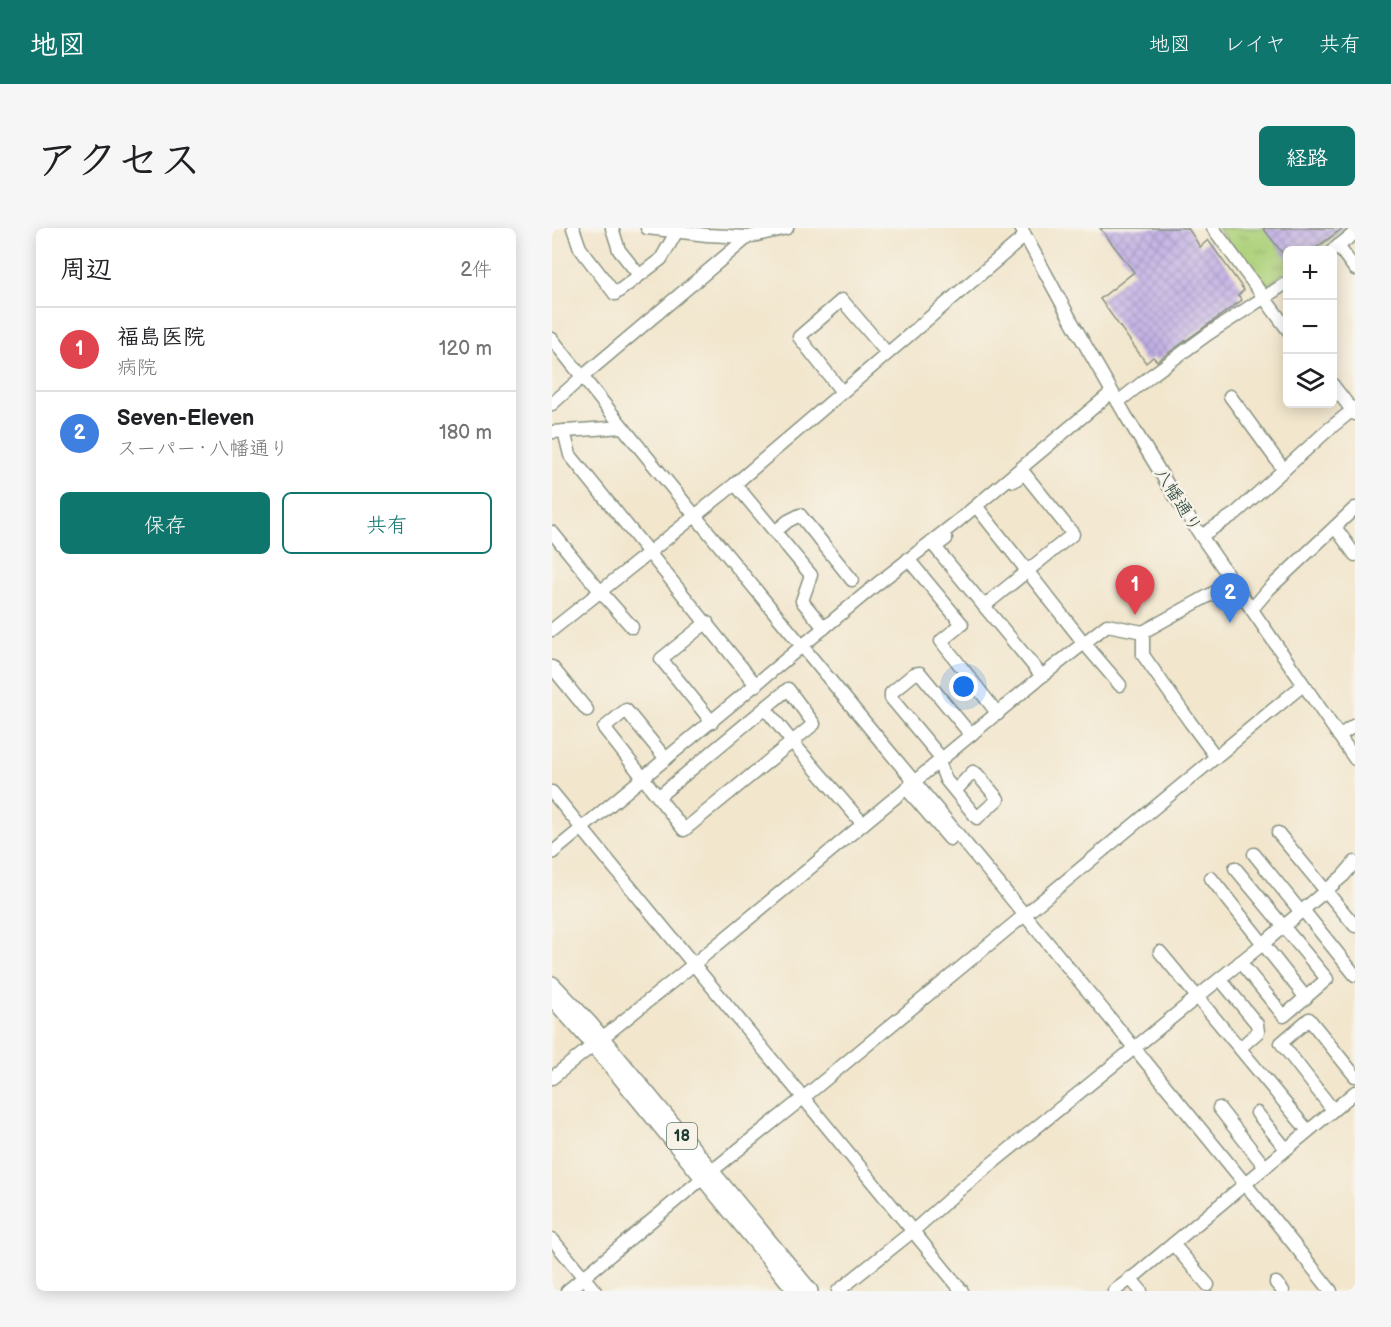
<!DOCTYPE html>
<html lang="ja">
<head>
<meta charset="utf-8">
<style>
	:root { --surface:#fff; --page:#f6f6f6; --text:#202124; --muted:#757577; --line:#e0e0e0; --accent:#0f766e }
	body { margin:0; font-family:"Balsamiq Sans","Klee One",sans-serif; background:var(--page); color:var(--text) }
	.controls { position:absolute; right:18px; top:18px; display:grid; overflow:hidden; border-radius:9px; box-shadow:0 3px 15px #0003 }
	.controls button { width:54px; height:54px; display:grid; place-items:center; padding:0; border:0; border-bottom:2px solid var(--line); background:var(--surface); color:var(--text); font:30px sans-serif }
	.you { position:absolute; left:412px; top:459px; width:21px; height:21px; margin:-15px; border:4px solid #fff; border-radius:50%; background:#1a73e8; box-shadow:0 0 0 9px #1a73e833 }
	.badge { display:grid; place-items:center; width:39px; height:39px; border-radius:50%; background:var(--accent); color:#fff; font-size:20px; font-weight:700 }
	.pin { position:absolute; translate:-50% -50px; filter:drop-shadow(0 2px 3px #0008) }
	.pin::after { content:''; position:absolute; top:32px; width:21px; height:18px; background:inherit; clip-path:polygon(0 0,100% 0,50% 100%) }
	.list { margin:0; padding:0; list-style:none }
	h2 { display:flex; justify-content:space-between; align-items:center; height:78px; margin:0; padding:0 24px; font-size:26px }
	h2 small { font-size:20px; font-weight:400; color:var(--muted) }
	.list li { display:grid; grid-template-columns:39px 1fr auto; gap:18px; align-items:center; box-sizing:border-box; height:84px; padding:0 24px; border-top:2px solid var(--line) }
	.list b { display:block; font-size:22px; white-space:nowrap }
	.list p { margin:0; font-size:20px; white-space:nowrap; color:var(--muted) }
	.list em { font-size:20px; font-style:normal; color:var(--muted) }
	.actions { display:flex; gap:12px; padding:18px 24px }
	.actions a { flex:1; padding:14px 0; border:2px solid var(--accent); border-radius:9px; text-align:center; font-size:21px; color:var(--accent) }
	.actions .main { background:var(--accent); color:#fff }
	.icon { flex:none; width:33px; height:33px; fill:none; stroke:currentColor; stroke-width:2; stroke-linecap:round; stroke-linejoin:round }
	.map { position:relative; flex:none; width:803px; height:1063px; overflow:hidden; border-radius:9px }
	header { display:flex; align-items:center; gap:36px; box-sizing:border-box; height:84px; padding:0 30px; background:var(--accent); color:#fff }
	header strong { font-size:28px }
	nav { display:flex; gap:33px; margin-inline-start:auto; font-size:21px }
	.intro { display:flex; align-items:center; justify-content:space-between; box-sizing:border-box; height:144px; padding:0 36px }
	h1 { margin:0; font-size:42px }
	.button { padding:15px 27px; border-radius:9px; background:var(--accent); color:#fff; font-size:21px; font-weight:700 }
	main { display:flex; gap:36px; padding:0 36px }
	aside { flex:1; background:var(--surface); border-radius:9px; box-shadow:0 3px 15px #0003 }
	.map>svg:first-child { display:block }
	.grass { fill:url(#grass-tufts); stroke:#668858; stroke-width:1.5 }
	.building { fill:url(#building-cross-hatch) }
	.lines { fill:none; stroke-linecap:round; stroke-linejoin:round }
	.minor-casing { stroke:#889280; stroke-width:15 }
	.major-casing { stroke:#889280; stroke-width:18 }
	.minor { stroke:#fff; stroke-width:12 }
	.major { stroke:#fff; stroke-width:15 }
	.labels { text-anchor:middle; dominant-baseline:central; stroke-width:5; stroke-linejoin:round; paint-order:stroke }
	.shield { fill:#f7f3e8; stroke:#60746a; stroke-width:1.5 }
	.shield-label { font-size:16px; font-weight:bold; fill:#1f3d34 }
	.street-label { font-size:18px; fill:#1f3d34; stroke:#f7f3e8 }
</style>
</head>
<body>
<header>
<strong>地図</strong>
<nav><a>地図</a><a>レイヤ</a><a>共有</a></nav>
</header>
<div class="intro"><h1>アクセス</h1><a class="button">経路</a></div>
<main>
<aside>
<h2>周辺<small>2件</small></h2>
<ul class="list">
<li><span class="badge" style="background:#e0444e">1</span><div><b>福島医院</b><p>病院</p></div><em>120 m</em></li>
<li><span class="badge" style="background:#3f7fe0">2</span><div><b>Seven-Eleven</b><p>スーパー · 八幡通り</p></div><em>180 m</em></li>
</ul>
<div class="actions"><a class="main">保存</a><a>共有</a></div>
</aside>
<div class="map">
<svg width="803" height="1063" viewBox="0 0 803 1063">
	<defs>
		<pattern id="grass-tufts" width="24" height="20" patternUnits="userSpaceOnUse" patternTransform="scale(1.5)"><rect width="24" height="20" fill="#aed27c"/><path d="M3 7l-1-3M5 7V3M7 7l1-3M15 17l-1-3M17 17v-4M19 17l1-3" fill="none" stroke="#95b56c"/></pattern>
		<pattern id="building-cross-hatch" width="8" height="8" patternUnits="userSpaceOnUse" patternTransform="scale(1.5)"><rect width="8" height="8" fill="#c1afe6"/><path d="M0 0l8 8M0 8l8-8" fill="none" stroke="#9c90bb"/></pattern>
	</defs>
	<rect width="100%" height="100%" fill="#f7f3e8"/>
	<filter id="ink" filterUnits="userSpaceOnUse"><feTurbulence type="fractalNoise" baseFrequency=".0167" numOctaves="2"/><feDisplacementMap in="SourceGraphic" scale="12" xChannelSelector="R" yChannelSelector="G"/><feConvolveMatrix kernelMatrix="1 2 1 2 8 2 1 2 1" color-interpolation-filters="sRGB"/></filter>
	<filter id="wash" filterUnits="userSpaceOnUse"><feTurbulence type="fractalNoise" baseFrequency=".008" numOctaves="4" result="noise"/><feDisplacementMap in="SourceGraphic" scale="24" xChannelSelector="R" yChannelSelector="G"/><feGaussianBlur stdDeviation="1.35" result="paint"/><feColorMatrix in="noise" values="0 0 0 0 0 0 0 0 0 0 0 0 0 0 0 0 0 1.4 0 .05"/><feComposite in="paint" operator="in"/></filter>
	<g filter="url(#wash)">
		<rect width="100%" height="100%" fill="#f2e6cd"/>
		<path class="grass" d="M666 0H793L763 22H736L735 43 711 61Z"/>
		<g id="blocks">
			<g class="building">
				<path d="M548 0H636L648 19 656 12 692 62 686 67 690 72 605 133 601 129 594 135 548 71 582 44Z"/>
				<path d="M711 0H791L761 22H735V31Z"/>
			</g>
		</g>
	</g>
	<g filter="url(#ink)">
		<use href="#blocks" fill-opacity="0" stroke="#889280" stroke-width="1.5"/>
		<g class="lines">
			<g class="minor-casing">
				<g id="minor">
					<path d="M21 0 28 20 63 66 109 31 125 3"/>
					<path d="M60 0 67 22 87 47"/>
					<path d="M95 0 155 7 196 9 235 0"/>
					<path d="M469 0 520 94 574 188 622 267 649 308 803 531"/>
					<path d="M661 0 736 102"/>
					<path d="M786 18 803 41"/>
					<path d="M781 22 803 5"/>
					<path d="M0 111C256 432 524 742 779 1063"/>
					<path d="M780 156 803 186"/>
					<path d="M290 164 247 109 290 72 335 125"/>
					<path d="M678 168 732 242"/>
					<path d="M566 174 600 147 656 106 736 54"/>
					<path d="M0 176 30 149 196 9"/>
					<path d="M12 203 18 227 204 457"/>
					<path d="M0 204 70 199"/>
					<path d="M183 256 259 347 250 373 272 400"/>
					<path d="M428 283 532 415 568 457"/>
					<path d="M783 299 803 327"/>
					<path d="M224 303 236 293 248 287 300 352"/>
					<path d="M0 304 48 363 80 399"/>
					<path d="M649 308 684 285 777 201 803 180"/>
					<path d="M394 311 383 319 490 448"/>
					<path d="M356 331 410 396 389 413 446 486"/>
					<path d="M432 378 521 306 472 245 462 253"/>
					<path d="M700 381 717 361 803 280"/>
					<path d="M155 394 109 431 160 494"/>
					<path d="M0 402 183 256 473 8"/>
					<path d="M591 404V427L638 494 664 529"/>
					<path d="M0 439 35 482"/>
					<path d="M213 480 241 515 311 596"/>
					<path d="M787 508 803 497"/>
					<path d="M390 531 339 470V465L362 446 368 445 419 507"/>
					<path d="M387 534 394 552 425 590 446 571 425 546 421 544 403 563"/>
					<path d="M354 560 398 611"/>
					<path d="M0 564 410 1063"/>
					<path d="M106 569 236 461 262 496 132 602 52 500 74 482 114 531"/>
					<path d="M726 605 803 698"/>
					<path d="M0 625 325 356 406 293 560 164"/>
					<path d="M702 626 749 684"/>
					<path d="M683 640 775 751 732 788 688 734"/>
					<path d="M659 650 754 770"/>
					<path d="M751 682 803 747"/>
					<path d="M608 724 756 903"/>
					<path d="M668 751 705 796 706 804 688 820"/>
					<path d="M0 850 131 745 490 448 555 397 591 404 681 354"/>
					<path d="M667 880 713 939"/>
					<path d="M781 882 729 815 757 791 803 848"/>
					<path d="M705 885 734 921"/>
					<path d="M0 1011 43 1063"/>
					<path d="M621 1016 656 1057"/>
					<path d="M578 1050 589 1063"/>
					<path d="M724 1055 731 1063"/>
					<path d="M15 1063 146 954 251 870 751 457"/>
					<path d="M286 1063 361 1003 412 958 712 715 791 648 803 634"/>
					<path d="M562 1063 585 1046 803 864"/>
				</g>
			</g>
			<g class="major-casing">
				<g id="major">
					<path d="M0 756 38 796 258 1063"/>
					<path d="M0 770 41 816 244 1063"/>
				</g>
			</g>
			<use href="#minor" class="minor"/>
			<use href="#major" class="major"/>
		</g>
	</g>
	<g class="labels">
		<rect class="shield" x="115" y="895" width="30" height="26" rx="4.5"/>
		<g class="shield-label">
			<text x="130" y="908">18</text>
		</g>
		<g class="street-label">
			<text transform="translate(626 272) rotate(58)">八幡通り</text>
		</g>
	</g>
</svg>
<div class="controls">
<button>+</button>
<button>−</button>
<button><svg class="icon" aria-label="layers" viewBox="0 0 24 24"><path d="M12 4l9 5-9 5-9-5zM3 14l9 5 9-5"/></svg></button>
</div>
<div class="you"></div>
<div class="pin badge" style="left:583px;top:387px;background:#e0444e">1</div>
<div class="pin badge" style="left:678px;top:395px;background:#3f7fe0">2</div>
</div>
</main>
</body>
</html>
